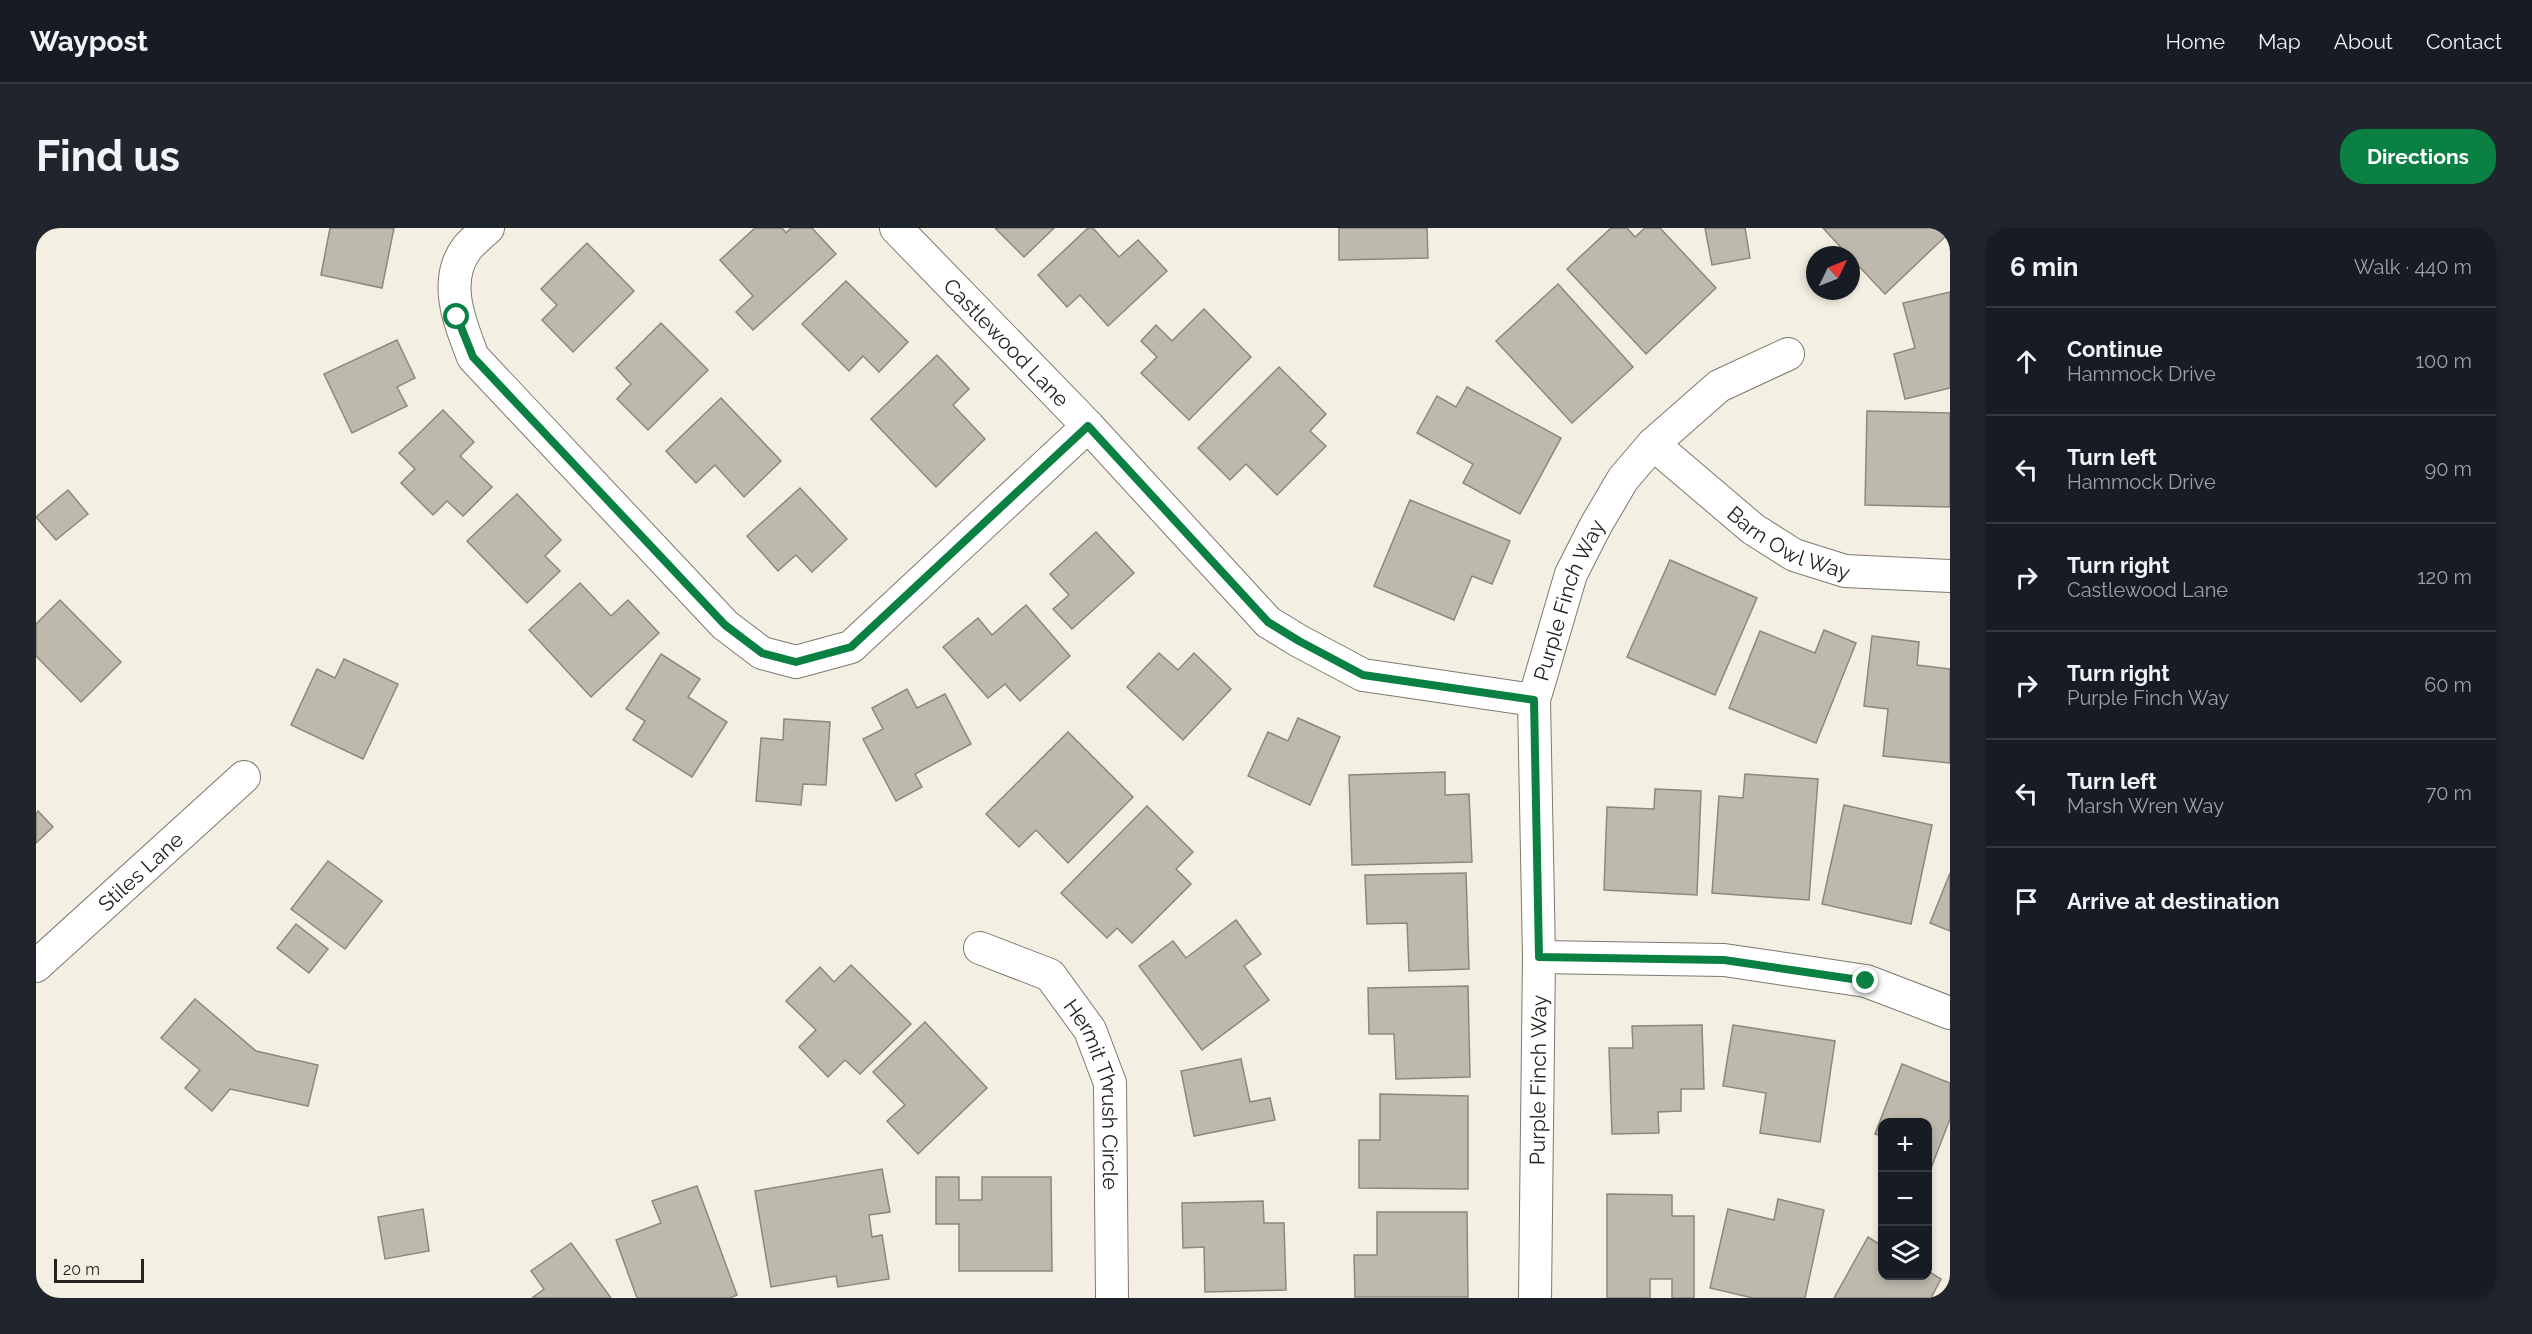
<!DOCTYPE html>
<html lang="en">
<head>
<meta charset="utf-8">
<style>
	:root { --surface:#171b24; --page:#20242c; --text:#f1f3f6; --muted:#9ea1a6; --line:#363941; --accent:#0b8043 }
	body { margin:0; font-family:Raleway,sans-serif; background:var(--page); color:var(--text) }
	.controls { position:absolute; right:18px; bottom:18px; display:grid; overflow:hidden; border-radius:12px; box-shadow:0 3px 9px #0003 }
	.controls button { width:54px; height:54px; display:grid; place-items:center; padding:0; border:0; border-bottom:2px solid var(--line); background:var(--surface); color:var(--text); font:30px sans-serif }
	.compass { position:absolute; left:1770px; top:18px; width:54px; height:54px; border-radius:50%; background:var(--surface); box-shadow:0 3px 9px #0003; rotate:47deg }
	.scale { position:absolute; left:18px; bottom:15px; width:90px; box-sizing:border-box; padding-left:6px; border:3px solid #25241f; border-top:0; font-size:16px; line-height:21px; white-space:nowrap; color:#25241f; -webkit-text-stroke:4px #f3efe2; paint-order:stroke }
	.stop { position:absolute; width:18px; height:18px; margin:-14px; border:4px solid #0b8043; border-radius:50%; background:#fff }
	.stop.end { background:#0b8043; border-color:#fff; box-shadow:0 2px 6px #0008 }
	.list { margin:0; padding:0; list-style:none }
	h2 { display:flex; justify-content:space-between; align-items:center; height:78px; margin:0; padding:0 24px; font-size:26px }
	h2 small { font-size:20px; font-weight:400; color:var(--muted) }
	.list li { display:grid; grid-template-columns:39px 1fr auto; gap:18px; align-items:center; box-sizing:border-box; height:108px; padding:0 24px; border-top:2px solid var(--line) }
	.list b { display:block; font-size:22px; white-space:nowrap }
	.list p { margin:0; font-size:20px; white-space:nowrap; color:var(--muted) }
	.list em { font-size:20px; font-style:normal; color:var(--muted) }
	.icon { flex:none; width:33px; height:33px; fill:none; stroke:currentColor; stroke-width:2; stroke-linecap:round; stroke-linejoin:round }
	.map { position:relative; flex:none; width:1914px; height:1070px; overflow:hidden; border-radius:24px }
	header { display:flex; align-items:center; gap:36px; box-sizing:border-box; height:84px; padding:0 30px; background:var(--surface); border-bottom:2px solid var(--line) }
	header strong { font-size:28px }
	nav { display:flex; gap:33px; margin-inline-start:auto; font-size:21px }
	.intro { display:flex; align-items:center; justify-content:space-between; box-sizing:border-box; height:144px; padding:0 36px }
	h1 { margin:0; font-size:42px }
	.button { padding:15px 27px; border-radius:24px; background:var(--accent); color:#fff; font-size:21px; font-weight:700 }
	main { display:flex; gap:36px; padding:0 36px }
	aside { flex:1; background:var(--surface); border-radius:24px; box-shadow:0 3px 9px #0003 }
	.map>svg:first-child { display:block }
	.building { fill:#bdb9ad; stroke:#8c887d; stroke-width:1.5 }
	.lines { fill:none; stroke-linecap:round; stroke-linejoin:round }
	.minor-casing { stroke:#7d796e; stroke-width:34 }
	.minor { stroke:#fff; stroke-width:32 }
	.route { stroke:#0b8043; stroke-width:8 }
	.labels { text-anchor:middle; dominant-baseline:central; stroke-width:4.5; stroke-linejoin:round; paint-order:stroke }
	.street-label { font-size:21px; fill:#25241f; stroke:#f3efe2 }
</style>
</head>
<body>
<header>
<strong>Waypost</strong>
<nav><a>Home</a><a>Map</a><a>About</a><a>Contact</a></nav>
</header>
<div class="intro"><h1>Find us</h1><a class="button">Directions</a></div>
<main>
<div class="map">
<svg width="1914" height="1070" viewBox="0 0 1914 1070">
	<rect width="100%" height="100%" fill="#f3efe2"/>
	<g class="building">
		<path d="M294 0H358L346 60 285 47Z"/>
		<path d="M719 0H746L750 5 755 0H776L800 26 717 102 700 84 717 68 684 32Z"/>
		<path d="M959 0H1018L988 29Z"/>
		<path d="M1052 0H1057L1083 29 1102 12 1131 43 1072 98 1044 67 1031 79 1002 47Z"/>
		<path d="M1303 0H1391L1392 30 1303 32Z"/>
		<path d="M1575 0H1591L1599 9 1609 0H1624L1680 60 1610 126 1531 41Z"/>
		<path d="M1669 0H1709L1714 30 1676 37Z"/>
		<path d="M1787 0H1914V4L1849 66 1815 30V27H1812Z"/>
		<path d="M551 15 598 63 537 124 506 92 521 77 505 61Z"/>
		<path d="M810 53 872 114 843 144 827 128 813 143 766 96Z"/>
		<path d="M1522 56 1597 139 1536 195 1460 113Z"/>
		<path d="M1914 64V160L1869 171 1858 126 1879 120 1867 75Z"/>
		<path d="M1168 81 1215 129 1153 192 1105 145 1121 129 1105 113 1120 97 1136 113Z"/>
		<path d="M625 95 672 142 612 202 581 171 595 156 580 140Z"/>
		<path d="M361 112 379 150 361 159 371 178 316 205 288 146Z"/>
		<path d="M901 127 933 161 917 177 949 211 900 259 835 191Z"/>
		<path d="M1243 139 1290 186 1274 203 1290 218 1241 267 1210 236 1194 252 1162 220Z"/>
		<path d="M1431 159 1525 210 1484 286 1427 255 1437 236 1381 205 1401 168 1420 179Z"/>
		<path d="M685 170 745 233 708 269 679 237 660 255 630 223Z"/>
		<path d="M407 182 438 214 424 228 456 259 427 288 411 273 397 287 365 255 379 241 363 225Z"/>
		<path d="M1831 183 1914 185V279L1829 277Z"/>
		<path d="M764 260 811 311 776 344 760 327 742 343 711 308Z"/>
		<path d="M32 262 52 286 20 312 0 289Z"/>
		<path d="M481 266 525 312 509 328 524 343 491 375 431 313Z"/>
		<path d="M1374 272 1474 313 1456 356 1436 348 1418 392 1338 358Z"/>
		<path d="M1060 304 1098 345 1036 401 1017 381 1033 367 1014 346Z"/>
		<path d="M1634 332 1721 370 1679 467 1591 429Z"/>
		<path d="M544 355 575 388 592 372 623 405 555 469 493 402Z"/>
		<path d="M24 372 85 434 45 474 0 428V396Z"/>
		<path d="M990 377 1034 428 984 473 969 456 952 470 907 419 942 390 956 407Z"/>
		<path d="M1788 402 1820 415 1780 515 1693 480 1724 403 1779 425Z"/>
		<path d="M1836 408 1883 414 1881 437 1914 441V535L1847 528 1852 481 1828 478Z"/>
		<path d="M1123 425 1142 442 1158 425 1195 461 1147 512 1091 459Z"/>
		<path d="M625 426 664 451 652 469 691 494 656 549 597 512 609 493 590 481Z"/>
		<path d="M308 431 362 456 327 531 255 497 281 441 299 450Z"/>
		<path d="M871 461 881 480 909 466 935 516 879 546 886 559 860 573 827 511 847 501 836 480Z"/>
		<path d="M1262 490 1304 509 1274 577 1212 548 1232 504 1252 513Z"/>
		<path d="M748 491 794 494 790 557 767 556 765 577 720 573 725 510 747 512Z"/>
		<path d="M1032 504 1097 569 1032 635 1000 602 983 619 950 586Z"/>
		<path d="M1409 544V567L1433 566 1436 634 1316 637 1313 547Z"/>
		<path d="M1709 546 1782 551 1773 672 1676 665 1683 568 1707 570Z"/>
		<path d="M1619 561 1665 563 1661 667 1568 662 1571 579 1618 581Z"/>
		<path d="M1808 577 1896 597 1875 696 1786 676Z"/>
		<path d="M1111 578 1157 624 1140 641 1155 656 1096 715 1081 700 1071 710 1025 665Z"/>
		<path d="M2 583 17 599 0 615V586Z"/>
		<path d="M292 633 346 673 309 721 255 681Z"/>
		<path d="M1430 645 1433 741 1373 743 1371 695 1331 696 1329 647Z"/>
		<path d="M1914 645V703L1894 695Z"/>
		<path d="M1200 692 1225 726 1208 738 1233 772 1166 822 1103 738 1137 713 1150 730Z"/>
		<path d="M260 696 292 721 273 745 241 720Z"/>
		<path d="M815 737 875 796 824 846 809 832 792 849 763 819 780 802 750 773 784 739 798 754Z"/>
		<path d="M1432 758 1434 849 1360 851 1358 806H1333L1332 760Z"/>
		<path d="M159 771 220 823 282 837 272 878 194 861 176 883 149 860 164 842 125 810Z"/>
		<path d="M889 794 951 860 882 926 851 893 869 877 837 844Z"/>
		<path d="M1666 797 1668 861H1645V883L1622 884 1623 905 1576 906 1573 820H1597L1596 798Z"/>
		<path d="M1697 797 1799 813 1784 914 1724 905 1730 865 1687 858Z"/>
		<path d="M1205 831 1214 874 1234 870 1239 892 1158 908 1145 843Z"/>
		<path d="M1866 836 1914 855V891L1892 948V894H1846V908L1839 906Z"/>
		<path d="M1344 866 1432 868V961L1323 960V912H1344Z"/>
		<path d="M846 941 854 984 833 987 836 1009 846 1007 853 1051 802 1059 800 1048 735 1059 719 963Z"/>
		<path d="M900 949H923V972H946V949H1015L1016 1043H923V996H900Z"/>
		<path d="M661 958 701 1067 694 1070H601L580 1012 625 995 616 973Z"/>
		<path d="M1571 966 1636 967V988H1658V1070H1636V1051H1614V1070H1571Z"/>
		<path d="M1742 971 1788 982 1769 1070H1717L1674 1060 1692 981 1738 992Z"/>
		<path d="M1227 973 1228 995H1248L1250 1062 1169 1064 1168 1019 1147 1020 1146 975Z"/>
		<path d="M387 981 393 1023 349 1031 342 989Z"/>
		<path d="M1341 984H1431L1432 1069H1319L1318 1027H1341Z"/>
		<path d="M1832 1009 1846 1018V1048H1892V1043L1905 1051 1895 1070H1798Z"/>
		<path d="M535 1015 575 1070H496L508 1061 495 1043Z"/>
	</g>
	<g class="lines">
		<g class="minor-casing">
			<g id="minor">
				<path d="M452 0C445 6 437 13 431 20 406 53 424 95 437 129L689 397 726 425 760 434 815 419 1052 198"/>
				<path id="s1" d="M860 0 1052 198 1232 394 1263 413 1327 447 1498 472"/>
				<path id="s2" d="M1617 216 1717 301 1758 327 1809 343 1914 348"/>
				<path id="s3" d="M944 720 1014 747 1054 802 1074 855 1076 1070"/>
				<path d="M1503 729 1688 732 1830 753 1914 785"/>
				<path id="s4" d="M0 738 208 549"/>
				<path id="s5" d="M1499 1070 1503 729 1498 472 1535 346 1560 297 1587 251 1617 216 1683 158 1752 126"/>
			</g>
		</g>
		<use href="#minor" class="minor"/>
	</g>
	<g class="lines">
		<path class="route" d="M421 89 437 129 689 397 726 425 760 434 815 419 1052 198 1232 394 1263 413 1327 447 1498 472 1503 729 1688 732 1830 753"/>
	</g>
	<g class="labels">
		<g class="street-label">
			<text stroke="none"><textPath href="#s1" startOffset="159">Castlewood Lane</textPath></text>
			<text stroke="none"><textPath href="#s2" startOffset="170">Barn Owl Way</textPath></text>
			<text stroke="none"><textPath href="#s5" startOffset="704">Purple Finch Way</textPath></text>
			<text stroke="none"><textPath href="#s4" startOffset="141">Stiles Lane</textPath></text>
			<text stroke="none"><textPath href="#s5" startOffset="218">Purple Finch Way</textPath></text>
			<text stroke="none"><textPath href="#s3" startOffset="207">Hermit Thrush Circle</textPath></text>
		</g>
	</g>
</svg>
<div class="controls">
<button>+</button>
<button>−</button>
<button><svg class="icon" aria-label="layers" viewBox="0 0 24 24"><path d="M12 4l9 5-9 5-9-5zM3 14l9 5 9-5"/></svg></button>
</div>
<svg class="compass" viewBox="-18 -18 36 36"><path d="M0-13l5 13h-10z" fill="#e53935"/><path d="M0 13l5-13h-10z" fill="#9ea1a6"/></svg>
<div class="scale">20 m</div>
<div class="stop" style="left:421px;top:89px"></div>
<div class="stop end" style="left:1830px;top:753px"></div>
</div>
<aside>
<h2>6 min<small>Walk · 440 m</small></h2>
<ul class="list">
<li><svg class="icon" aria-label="ahead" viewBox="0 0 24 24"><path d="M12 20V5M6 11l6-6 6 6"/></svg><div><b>Continue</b><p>Hammock Drive</p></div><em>100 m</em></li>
<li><svg class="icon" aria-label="left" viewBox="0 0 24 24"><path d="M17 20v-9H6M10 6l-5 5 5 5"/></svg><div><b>Turn left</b><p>Hammock Drive</p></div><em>90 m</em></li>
<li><svg class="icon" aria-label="right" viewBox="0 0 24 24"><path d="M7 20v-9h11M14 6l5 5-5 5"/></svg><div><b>Turn right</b><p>Castlewood Lane</p></div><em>120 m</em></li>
<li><svg class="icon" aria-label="right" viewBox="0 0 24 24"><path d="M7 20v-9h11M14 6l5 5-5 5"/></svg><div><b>Turn right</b><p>Purple Finch Way</p></div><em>60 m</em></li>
<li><svg class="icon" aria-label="left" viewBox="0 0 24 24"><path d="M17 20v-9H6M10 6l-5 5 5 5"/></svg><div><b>Turn left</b><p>Marsh Wren Way</p></div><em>70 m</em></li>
<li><svg class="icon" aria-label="arrive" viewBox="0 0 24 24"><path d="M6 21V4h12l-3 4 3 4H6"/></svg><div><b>Arrive at destination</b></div></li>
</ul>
</aside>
</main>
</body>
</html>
